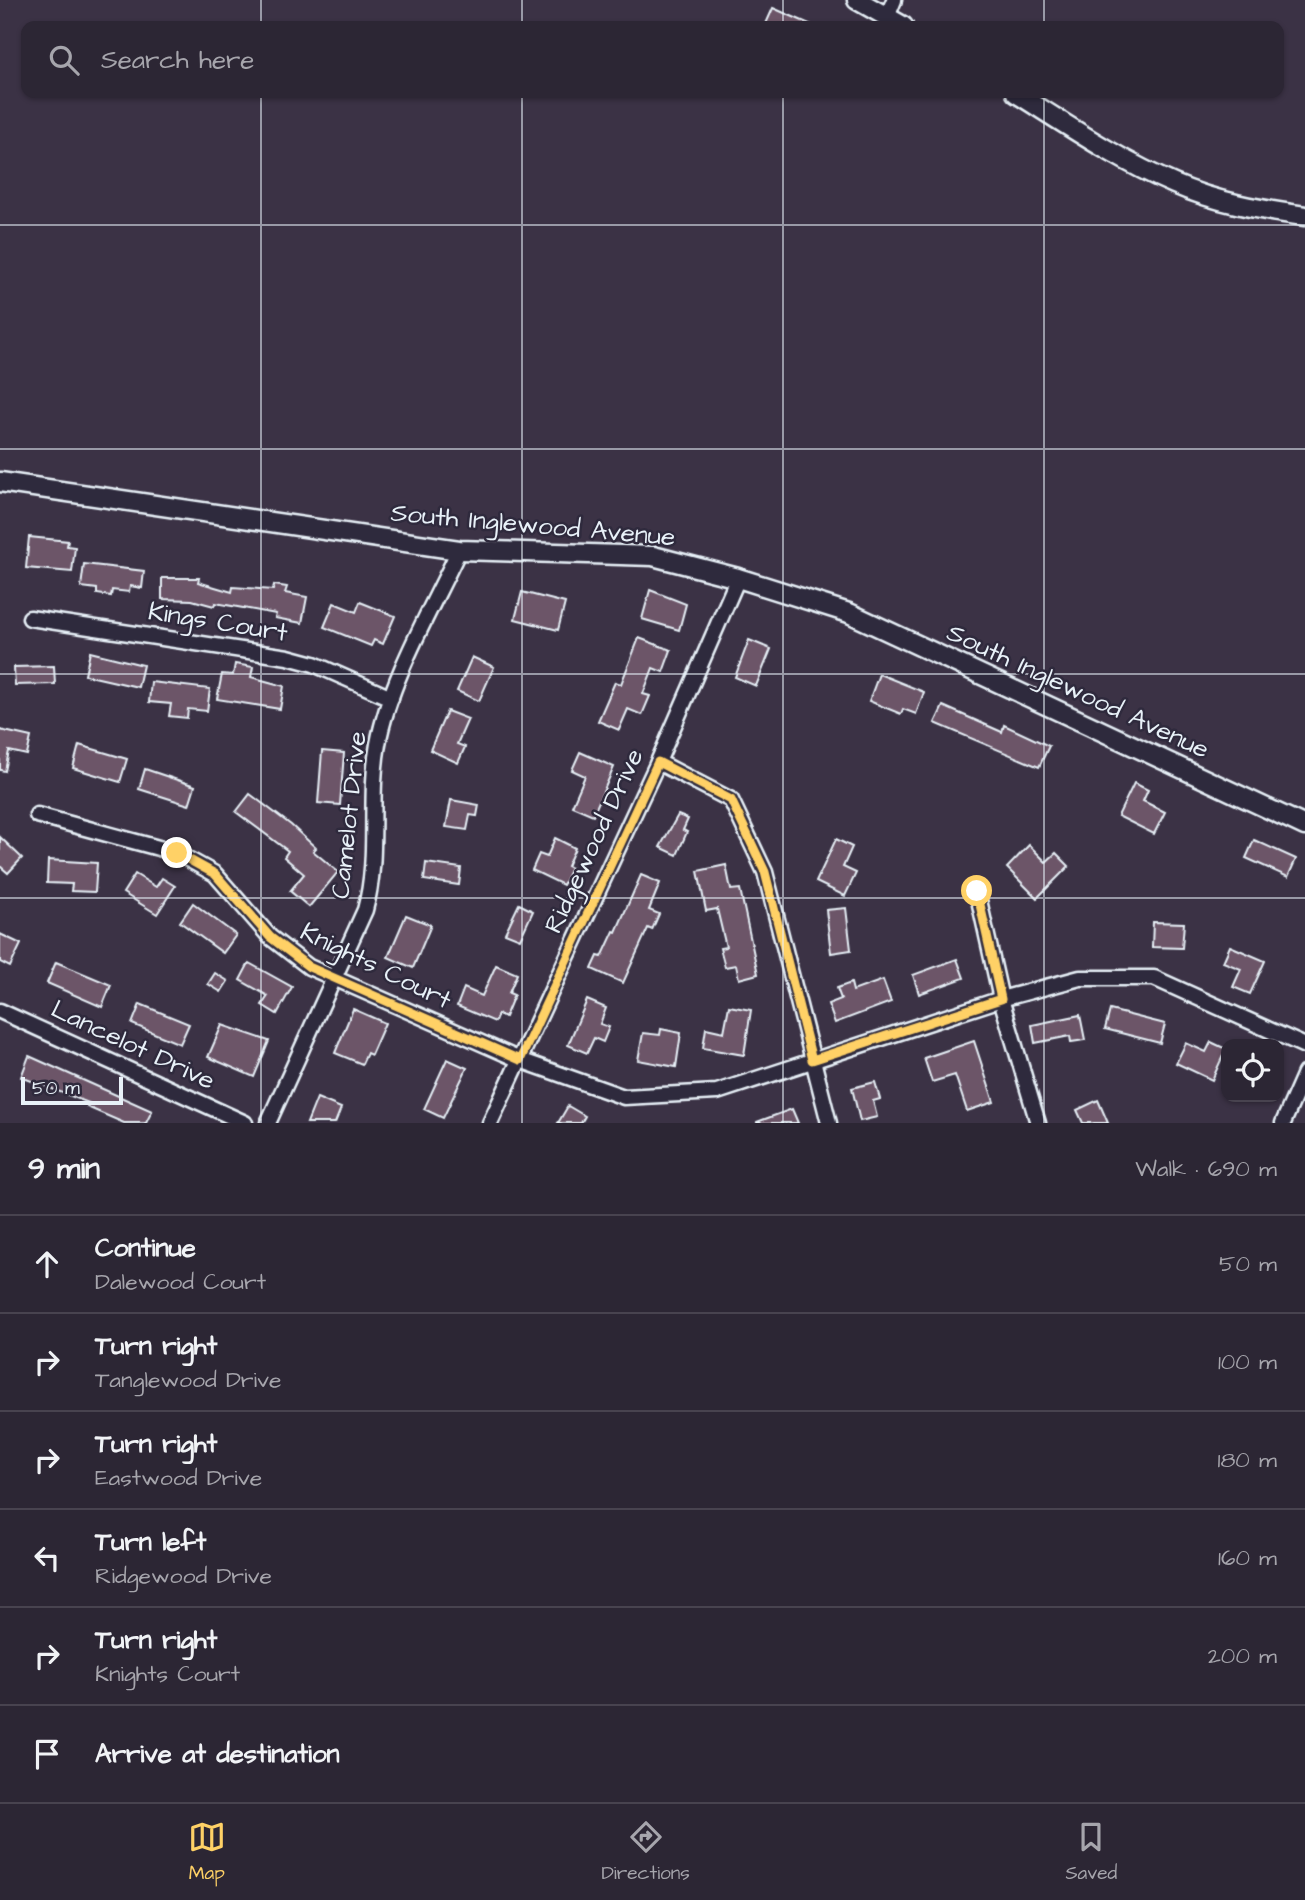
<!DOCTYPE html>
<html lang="en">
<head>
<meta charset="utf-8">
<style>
	:root { --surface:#2c2634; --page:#342e3c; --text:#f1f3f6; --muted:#a6a5ac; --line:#48434f; --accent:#ffd166 }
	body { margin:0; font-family:"Architects Daughter",sans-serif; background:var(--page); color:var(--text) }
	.controls { position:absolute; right:21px; bottom:21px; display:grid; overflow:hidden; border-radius:14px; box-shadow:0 2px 5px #0004 }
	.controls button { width:63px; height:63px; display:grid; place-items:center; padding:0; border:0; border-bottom:2px solid var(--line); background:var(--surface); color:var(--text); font:35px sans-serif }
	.scale { position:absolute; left:21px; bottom:18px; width:102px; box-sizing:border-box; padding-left:7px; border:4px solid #e8f1f8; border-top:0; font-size:19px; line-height:24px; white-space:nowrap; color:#e8f1f8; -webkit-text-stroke:5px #2f2a3d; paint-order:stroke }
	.stop { position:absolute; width:21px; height:21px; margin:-16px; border:5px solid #ffd166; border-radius:50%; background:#fff }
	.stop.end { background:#ffd166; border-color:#fff; box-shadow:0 2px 7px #0008 }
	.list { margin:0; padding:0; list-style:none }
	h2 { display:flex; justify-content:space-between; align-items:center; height:91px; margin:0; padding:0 28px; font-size:30px }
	h2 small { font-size:23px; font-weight:400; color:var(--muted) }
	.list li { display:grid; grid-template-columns:46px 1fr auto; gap:21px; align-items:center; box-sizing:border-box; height:98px; padding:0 28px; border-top:2px solid var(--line) }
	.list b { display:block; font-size:26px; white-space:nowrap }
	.list p { margin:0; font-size:23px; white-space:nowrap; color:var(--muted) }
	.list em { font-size:23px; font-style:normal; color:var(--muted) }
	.icon { flex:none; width:38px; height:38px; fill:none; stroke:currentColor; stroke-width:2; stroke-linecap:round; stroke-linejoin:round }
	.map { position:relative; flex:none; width:1305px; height:1123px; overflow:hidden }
	.search { position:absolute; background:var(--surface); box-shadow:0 2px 5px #0004; left:21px; right:21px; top:21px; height:77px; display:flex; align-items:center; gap:18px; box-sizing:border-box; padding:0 24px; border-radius:14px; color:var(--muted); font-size:26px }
	.sheet { height:679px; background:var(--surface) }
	nav { display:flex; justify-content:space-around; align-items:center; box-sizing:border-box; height:98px; border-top:2px solid var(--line); background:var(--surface); font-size:19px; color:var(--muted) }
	nav a { display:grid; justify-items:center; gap:4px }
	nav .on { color:var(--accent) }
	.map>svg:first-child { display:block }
	.building { fill:#6c5467; stroke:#e8f1f8; stroke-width:2 }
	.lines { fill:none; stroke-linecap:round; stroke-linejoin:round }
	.minor-casing { stroke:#e8f1f8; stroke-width:19 }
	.tertiary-casing { stroke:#e8f1f8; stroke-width:23 }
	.minor { stroke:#2f2a3d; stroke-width:14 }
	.tertiary { stroke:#2f2a3d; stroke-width:18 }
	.route { stroke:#ffd166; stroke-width:9 }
	.grid { fill:none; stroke:#e8f1f8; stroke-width:2; stroke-opacity:0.55 }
	.labels { text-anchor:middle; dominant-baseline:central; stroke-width:5; stroke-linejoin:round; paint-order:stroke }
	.street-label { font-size:26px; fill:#e8f1f8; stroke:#2f2a3d }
</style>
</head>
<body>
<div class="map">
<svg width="1305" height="1123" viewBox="0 0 1305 1123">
	<rect width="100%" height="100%" fill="#3b3245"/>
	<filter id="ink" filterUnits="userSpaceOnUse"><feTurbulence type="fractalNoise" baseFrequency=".0143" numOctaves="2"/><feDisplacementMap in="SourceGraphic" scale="14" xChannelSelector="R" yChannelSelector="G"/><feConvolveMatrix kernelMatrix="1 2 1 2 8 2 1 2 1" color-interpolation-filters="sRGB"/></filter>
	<g filter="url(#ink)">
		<g class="building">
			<path d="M773 8 814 26H765Z"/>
			<path d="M29 537 68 541 67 546 75 547 72 572 26 568Z"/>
			<path d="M84 564 144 571 142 588 130 586 129 592 112 590 111 596 97 594V589L81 587Z"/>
			<path d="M162 578H199L198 582 232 592 233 587 273 590 274 585 287 587 285 593 307 597 302 623 275 618 276 614 215 603 214 606 192 600 162 599Z"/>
			<path d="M650 590 686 604 679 630 642 619Z"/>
			<path d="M522 592 565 603 558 630 515 619Z"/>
			<path d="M360 602 395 616 383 644 374 640 371 646 324 627 334 603 356 612Z"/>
			<path d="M639 638 671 650 663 672 653 668 643 694 650 696 642 715 628 709 619 730 598 721 615 682 621 684Z"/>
			<path d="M749 640 771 649 756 686 735 677Z"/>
			<path d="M90 652 143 665 138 687 85 675Z"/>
			<path d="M472 657 494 667 479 701 457 691Z"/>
			<path d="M235 664 253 667 251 677 284 686 280 709 217 699 222 674 233 675Z"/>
			<path d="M54 666 55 684 15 685 14 667Z"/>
			<path d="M879 674 924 692 916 714 903 709 901 714 869 701Z"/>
			<path d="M151 682 210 689 207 711 188 709 187 718 169 716 171 704 149 702Z"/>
			<path d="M943 706 1002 732 1004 725 1049 746 1039 767 935 723Z"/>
			<path d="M447 711 468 719 457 744 465 747 458 763 430 750Z"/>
			<path d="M0 730 31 737 27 755 9 751 5 771 0 770Z"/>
			<path d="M79 745 127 759 120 782 73 768Z"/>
			<path d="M322 751 344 753 340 805 318 803Z"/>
			<path d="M580 752 614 767 593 815 572 806 585 776 572 770Z"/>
			<path d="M145 769 195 786 189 805 139 789Z"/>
			<path d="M1134 783 1148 790 1143 801 1165 812 1154 834 1118 816Z"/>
			<path d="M250 794 291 825 316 848 313 851 338 872 309 907 290 891 304 874 284 857 288 851 236 812Z"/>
			<path d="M451 800 479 805 477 816 470 815 467 830 446 827Z"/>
			<path d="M678 815 688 819 683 830 687 832 677 855 660 847Z"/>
			<path d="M0 837 22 858 8 873 0 866Z"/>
			<path d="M555 838 575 848 567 866 571 868 563 885 532 870 539 854 547 857Z"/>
			<path d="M836 839 852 847 843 867 856 873 845 896 816 882Z"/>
			<path d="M1254 840 1296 859 1288 877 1246 858Z"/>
			<path d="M1029 845 1046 862 1056 853 1069 866 1037 898 1007 868Z"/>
			<path d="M48 860 97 863 95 892 71 891 72 884 47 883Z"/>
			<path d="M426 863 461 868 459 885 424 880Z"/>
			<path d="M726 865 731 890 740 889 758 974 739 979 736 965 725 967 720 948 726 947 717 909 706 911 698 871Z"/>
			<path d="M135 874 156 887 162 878 175 886 157 914 123 893Z"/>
			<path d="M641 875 660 883 649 910 659 914 652 930 648 928 623 983 592 969 598 956 602 957 614 931 616 932Z"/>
			<path d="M193 903 236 935 223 953 180 922Z"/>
			<path d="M519 904 533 911 520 939 505 933Z"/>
			<path d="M846 908 851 950 831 953 826 910Z"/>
			<path d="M406 915 431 925 413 968 388 957Z"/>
			<path d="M1153 922 1184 923 1182 948 1152 947Z"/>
			<path d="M0 934 21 944 10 967 0 962Z"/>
			<path d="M1230 946 1265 961 1250 994 1233 987 1241 969 1223 962Z"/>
			<path d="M957 959 964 978 919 994 913 975Z"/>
			<path d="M56 962 111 985 102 1007 47 983Z"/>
			<path d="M249 963 292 987 277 1014 262 1005 268 996 240 980Z"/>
			<path d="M496 965 517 974 509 993 514 995 505 1017 498 1014 495 1022 457 1006 464 988 482 996Z"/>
			<path d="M215 973 228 981 221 992 208 984Z"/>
			<path d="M883 980 891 1002 835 1023 828 1004 841 999 837 988 851 983 853 991Z"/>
			<path d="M587 1000 606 1008 600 1024 609 1027 603 1042 594 1038 587 1053 568 1045Z"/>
			<path d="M140 1004 189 1024 180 1044 132 1024Z"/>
			<path d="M729 1006 751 1010 744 1055 703 1048 706 1028 724 1032Z"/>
			<path d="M353 1009 385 1023 371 1055 367 1053 362 1064 335 1053Z"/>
			<path d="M1110 1010 1165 1024 1160 1043 1105 1029Z"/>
			<path d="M1080 1015 1085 1040 1071 1042 1070 1036 1035 1043 1032 1025Z"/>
			<path d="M222 1025 269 1041 254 1077 208 1057Z"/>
			<path d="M661 1029 681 1033 676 1067 638 1060 643 1033 660 1035Z"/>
			<path d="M974 1041 994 1102 967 1111 955 1075 932 1082 924 1058Z"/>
			<path d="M1211 1042 1226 1049 1212 1080 1176 1063 1186 1043 1206 1052Z"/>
			<path d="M29 1056 152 1111 146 1123H124L87 1107 89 1103 21 1077Z"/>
			<path d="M447 1059 467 1068 443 1118 424 1109Z"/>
			<path d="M875 1082 880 1099 873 1101 877 1117 860 1121 852 1088Z"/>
			<path d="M317 1098 341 1108 335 1123H307Z"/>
			<path d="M1098 1100 1108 1123H1083L1077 1110Z"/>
			<path d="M568 1106 585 1116 581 1123H558Z"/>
			<path d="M792 1109 798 1123H757V1122Z"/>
		</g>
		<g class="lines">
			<g class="minor-casing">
				<g id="minor">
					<path d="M887 17 894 0"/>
					<path d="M30 618 288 657 314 664 391 698"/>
					<path d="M658 762 731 800 765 872 829 1123"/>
					<path d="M37 815 177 853 215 874 270 937 309 967 520 1060 624 1097 717 1092 1001 999 1080 978H1154L1305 1046"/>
					<path d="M977 891 1001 999 1038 1123"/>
					<path d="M0 1011 245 1123"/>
					<path d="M268 1123 365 910C380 856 368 799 378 744 390 679 431 610 459 550"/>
					<path d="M490 1123 658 762 738 578"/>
					<path d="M1283 1123 1305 1073"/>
				</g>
			</g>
			<g class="tertiary-casing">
				<g id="tertiary">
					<path d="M857 0 903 26"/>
					<path d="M1016 93C1067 125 1118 160 1174 184 1215 202 1261 210 1305 216"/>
					<path d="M0 482 459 550 653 556 738 578 849 613 1305 826"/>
				</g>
			</g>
			<use href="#minor" class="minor"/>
			<use href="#tertiary" class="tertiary"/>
		</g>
	</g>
	<g class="lines" filter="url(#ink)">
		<path class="route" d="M177 853 215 874 270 937 309 967 520 1060 658 762 731 800 765 872 812 1060 1001 999 977 891"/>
	</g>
	<path class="grid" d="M261 0V26M522 0V26M783 0V26M1044 0V26M261 93V1123M522 93V1123M783 93V1123M1044 93V1123M0 225H1305M0 449H1305M0 674H1305M0 898H1305"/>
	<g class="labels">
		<g class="street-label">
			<text transform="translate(533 525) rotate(5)">South Inglewood Avenue</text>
			<text transform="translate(218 622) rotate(9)">Kings Court</text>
			<text transform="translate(1078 691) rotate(25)">South Inglewood Avenue</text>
			<text transform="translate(349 815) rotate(-84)">Camelot Drive</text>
			<text transform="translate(594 841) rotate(-65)">Ridgewood Drive</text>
			<text transform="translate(376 966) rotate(26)">Knights Court</text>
			<text transform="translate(133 1045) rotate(25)">Lancelot Drive</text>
		</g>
	</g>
</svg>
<div class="controls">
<button><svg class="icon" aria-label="locate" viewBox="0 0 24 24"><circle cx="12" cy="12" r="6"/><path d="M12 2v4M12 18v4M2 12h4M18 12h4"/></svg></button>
</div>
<div class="scale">50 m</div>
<div class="stop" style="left:977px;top:891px"></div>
<div class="stop end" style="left:177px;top:853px"></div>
<div class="search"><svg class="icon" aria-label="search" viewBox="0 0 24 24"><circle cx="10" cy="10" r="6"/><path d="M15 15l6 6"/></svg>Search here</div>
</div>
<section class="sheet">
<h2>9 min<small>Walk · 690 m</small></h2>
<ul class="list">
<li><svg class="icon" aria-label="ahead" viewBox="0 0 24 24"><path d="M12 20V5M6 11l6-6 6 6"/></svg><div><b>Continue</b><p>Dalewood Court</p></div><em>50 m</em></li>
<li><svg class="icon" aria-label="right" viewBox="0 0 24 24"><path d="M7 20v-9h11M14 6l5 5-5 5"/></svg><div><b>Turn right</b><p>Tanglewood Drive</p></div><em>100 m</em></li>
<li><svg class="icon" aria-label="right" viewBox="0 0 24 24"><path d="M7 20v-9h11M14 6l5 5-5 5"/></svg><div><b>Turn right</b><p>Eastwood Drive</p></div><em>180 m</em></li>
<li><svg class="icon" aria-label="left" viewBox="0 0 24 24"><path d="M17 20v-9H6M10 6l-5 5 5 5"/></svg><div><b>Turn left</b><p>Ridgewood Drive</p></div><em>160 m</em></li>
<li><svg class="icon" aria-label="right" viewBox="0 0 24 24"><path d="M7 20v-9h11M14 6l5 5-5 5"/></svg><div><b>Turn right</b><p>Knights Court</p></div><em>200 m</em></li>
<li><svg class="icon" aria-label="arrive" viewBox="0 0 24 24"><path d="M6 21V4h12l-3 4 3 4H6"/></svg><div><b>Arrive at destination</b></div></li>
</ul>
</section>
<nav>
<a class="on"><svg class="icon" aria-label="map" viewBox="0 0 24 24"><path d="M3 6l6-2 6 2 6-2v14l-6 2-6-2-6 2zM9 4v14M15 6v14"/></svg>Map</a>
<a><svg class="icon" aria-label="directions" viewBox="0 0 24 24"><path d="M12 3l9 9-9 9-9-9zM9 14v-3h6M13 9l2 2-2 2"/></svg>Directions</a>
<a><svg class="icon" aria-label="saved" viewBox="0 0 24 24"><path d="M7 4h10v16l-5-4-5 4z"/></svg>Saved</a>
</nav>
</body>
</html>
